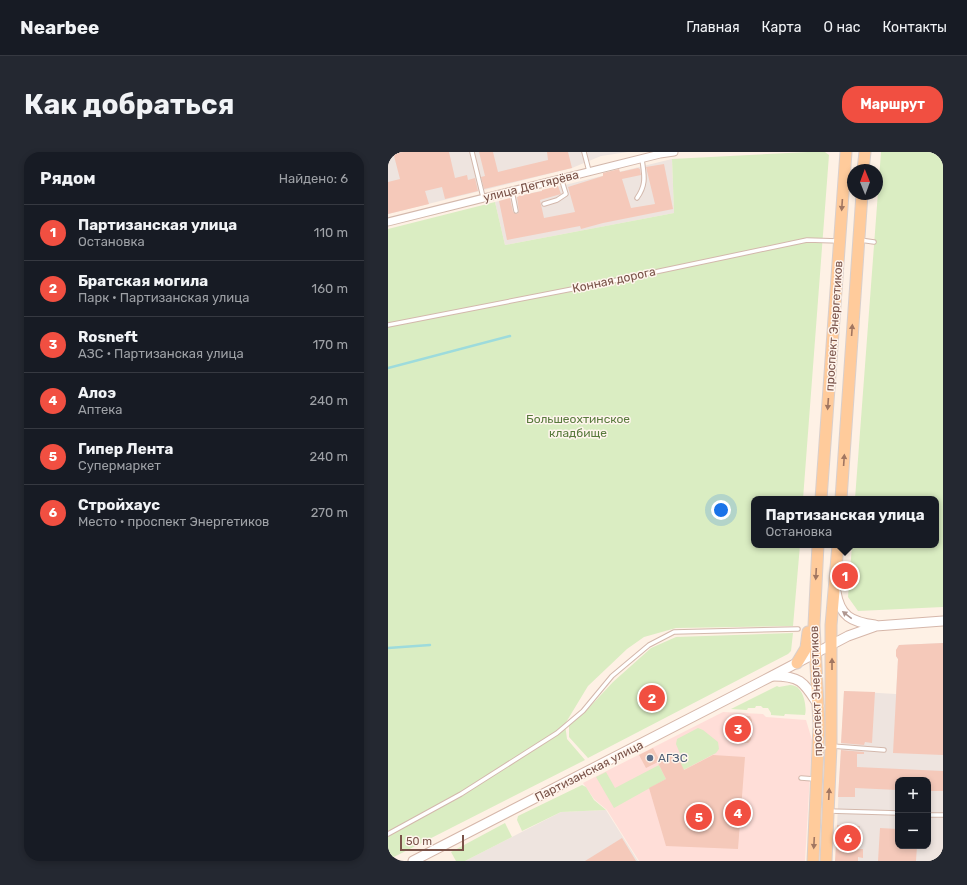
<!DOCTYPE html>
<html lang="ru">
<head>
<meta charset="utf-8">
<style>
	:root { --surface:#171b24; --page:#242831; --text:#f1f3f6; --muted:#9ea1a6; --line:#363941; --accent:#f14f41 }
	body { margin:0; font-family:Rubik,sans-serif; background:var(--page); color:var(--text) }
	.controls { position:absolute; right:12px; bottom:12px; display:grid; overflow:hidden; border-radius:8px; box-shadow:0 2px 6px #0003 }
	.controls button { width:36px; height:36px; display:grid; place-items:center; padding:0; border:0; border-bottom:1px solid var(--line); background:var(--surface); color:var(--text); font:20px sans-serif }
	.compass { position:absolute; left:459px; top:12px; width:36px; height:36px; border-radius:50%; background:var(--surface); box-shadow:0 2px 6px #0003; rotate:359deg }
	.scale { position:absolute; left:12px; bottom:10px; width:64px; box-sizing:border-box; padding-left:4px; border:2px solid #795248; border-top:0; font-size:11px; line-height:14px; white-space:nowrap; color:#795248; -webkit-text-stroke:3px #fff5ed; paint-order:stroke }
	.you { position:absolute; left:333px; top:358px; width:14px; height:14px; margin:-10px; border:3px solid #fff; border-radius:50%; background:#1a73e8; box-shadow:0 0 0 6px #1a73e833 }
	.badge { display:grid; place-items:center; width:26px; height:26px; border-radius:50%; background:var(--accent); color:#fff; font-size:13px; font-weight:700 }
	.pin { position:absolute; translate:-50% -50%; border:2px solid #fff; box-shadow:0 1px 4px #0006 }
	.popup { position:absolute; left:363px; top:344px; width:188px; height:52px; box-sizing:border-box; display:grid; place-content:center; border-radius:8px; background:var(--surface); filter:drop-shadow(0 1px 3px #0005); font-size:13px; white-space:nowrap; color:var(--muted) }
	.popup b { font-size:15px; color:var(--text) }
	.popup::after { content:''; position:absolute; left:50%; top:100%; margin-left:-8px; border:8px solid transparent; border-top-color:var(--surface) }
	.list { margin:0; padding:0; list-style:none }
	h2 { display:flex; justify-content:space-between; align-items:center; height:52px; margin:0; padding:0 16px; font-size:17px }
	h2 small { font-size:13px; font-weight:400; color:var(--muted) }
	.list li { display:grid; grid-template-columns:26px 1fr auto; gap:12px; align-items:center; box-sizing:border-box; height:56px; padding:0 16px; border-top:1px solid var(--line) }
	.list b { display:block; font-size:15px; white-space:nowrap }
	.list p { margin:0; font-size:13px; white-space:nowrap; color:var(--muted) }
	.list em { font-size:13px; font-style:normal; color:var(--muted) }
	.map { position:relative; flex:none; width:555px; height:709px; overflow:hidden; border-radius:16px }
	header { display:flex; align-items:center; gap:24px; box-sizing:border-box; height:56px; padding:0 20px; background:var(--surface); border-bottom:1px solid var(--line) }
	header strong { font-size:19px }
	nav { display:flex; gap:22px; margin-inline-start:auto; font-size:14px }
	.intro { display:flex; align-items:center; justify-content:space-between; box-sizing:border-box; height:96px; padding:0 24px }
	h1 { margin:0; font-size:28px }
	.button { padding:10px 18px; border-radius:16px; background:var(--accent); color:#fff; font-size:14px; font-weight:700 }
	main { display:flex; gap:24px; padding:0 24px }
	aside { flex:1; background:var(--surface); border-radius:16px; box-shadow:0 2px 6px #0003 }
	.map>svg:first-child { display:block }
	.commercial { fill:#ffded8 }
	.industrial { fill:#eee4df; fill-rule:evenodd }
	.green { fill:#daedc2 }
	.lines { fill:none; stroke-linecap:round; stroke-linejoin:round }
	.stream { stroke:#9ddbdc; stroke-width:2.5 }
	.building { fill:#f5c9ba }
	.lane-casing { stroke:#d3b8ac; stroke-width:5.5 }
	.street-casing { stroke:#d3b8ac; stroke-width:9 }
	.secondary-casing { stroke:#d6b7aa; stroke-width:11 }
	.primary-casing { stroke:#d9cfcc; stroke-width:13 }
	.lane { stroke:#fff; stroke-width:3.5 }
	.street { stroke:#fff; stroke-width:7 }
	.secondary { stroke:#fff; stroke-width:9 }
	.primary { stroke:#ffcb9b; stroke-width:11 }
	.oneway { fill:#a17661 }
	.oneway2 { fill:#af9791 }
	.service-dot { fill:#5c6f8a; stroke:#fff5ed; stroke-width:1.5 }
	.labels { text-anchor:middle; dominant-baseline:central; stroke-width:3; stroke-linejoin:round; paint-order:stroke }
	.street-label { font-size:12px; fill:#795248; stroke:#fff5ed }
	.park-label { font-size:12px; fill:#587a3c; stroke:#fff5ed }
	.service-label { font-size:12px; fill:#4e5e75; stroke:#fff5ed; text-anchor:start }
</style>
</head>
<body>
<header>
<strong>Nearbee</strong>
<nav><a>Главная</a><a>Карта</a><a>О нас</a><a>Контакты</a></nav>
</header>
<div class="intro"><h1>Как добраться</h1><a class="button">Маршрут</a></div>
<main>
<aside>
<h2>Рядом<small>Найдено: 6</small></h2>
<ul class="list">
<li><span class="badge">1</span><div><b>Партизанская улица</b><p>Остановка</p></div><em>110 m</em></li>
<li><span class="badge">2</span><div><b>Братская могила</b><p>Парк · Партизанская улица</p></div><em>160 m</em></li>
<li><span class="badge">3</span><div><b>Rosneft</b><p>АЗС · Партизанская улица</p></div><em>170 m</em></li>
<li><span class="badge">4</span><div><b>Алоэ</b><p>Аптека</p></div><em>240 m</em></li>
<li><span class="badge">5</span><div><b>Гипер Лента</b><p>Супермаркет</p></div><em>240 m</em></li>
<li><span class="badge">6</span><div><b>Стройхаус</b><p>Место · проспект Энергетиков</p></div><em>270 m</em></li>
</ul>
</aside>
<div class="map">
<svg width="555" height="709" viewBox="0 0 555 709">
	<rect width="100%" height="100%" fill="#fef1e5"/>
	<path class="commercial" d="M335 560 375 562 378 565 418 568 424 588 417 709H251L219 658 206 647 195 631Z"/>
	<g class="industrial">
		<path d="M0 0H240L213 4 184 16 0 62Z"/>
		<path d="M284 7 286 61 117 93 107 50Z"/>
		<path d="M555 491V709H470L472 674 449 673 456 539 508 542 510 507 508 504V498L511 493ZM510 628H540V694H510Z"/>
		<path d="M218 658 250 709H77L173 660Z"/>
	</g>
	<g class="green">
		<path d="M420 0H437L441 3 415 347H366V393H412L405 474 288 476 256 485 239 497 200 534 177 572 179 587 197 608 0 708V77L107 50 117 93 286 61 284 7Z"/>
		<path d="M493 0H555V455L470 459 460 445 464 393H548V347H467Z"/>
		<path d="M405 481 403 499 400 502 200 606 181 585V573L196 561 225 530 263 496 288 485Z"/>
		<path d="M402 533C405 533 409 534 411 537 416 542 419 556 417 563L397 562 396 564 383 563V561L380 556H375L373 554H368L367 556H360L359 558 343 557 389 534 391 535Z"/>
		<path d="M310 576 315 578 330 590 331 597 328 601 280 626 278 618 295 609 288 592 289 587Z"/>
		<path d="M271 613 278 627 226 656 208 625 218 620 227 636Z"/>
		<path d="M194 633 198 635 206 648 218 658 173 660 134 679 129 668 130 664Z"/>
		<path d="M117 671 124 685 77 709H68L63 700Z"/>
	</g>
	<g class="lines">
		<g class="stream">
			<path d="M0 216 122 184"/>
			<path d="M0 496 42 493"/>
		</g>
	</g>
	<g class="building">
		<path d="M5 0H61L67 26 79 23 80 28 87 26 90 39 57 47 54 35 37 39 41 52 0 62V30L12 27Z"/>
		<path d="M91 0H105L110 20 160 8 159 0H180L184 16 96 37 93 25 97 24Z"/>
		<path d="M276 12 285 57 215 71 193 77 192 74 119 88 111 49 122 46 125 60 129 62 131 60 129 45H131L130 44 154 39V38L170 34 173 42 152 48 156 66 187 60 180 35 215 24V21L231 17 232 20 250 16 252 17 253 23 234 27 243 56 267 52 258 15Z"/>
		<path d="M555 491V603L505 601 510 507 508 504V498L511 493Z"/>
		<path d="M456 539 487 540 484 591 477 590 476 593 453 591Z"/>
		<path d="M349 564H362L364 568 363 588 360 591 348 590V582L336 581 337 573 348 574Z"/>
		<path d="M265 596 272 609 258 616 251 603Z"/>
		<path d="M453 598 476 600V602H469V615L555 619V639H540V628H510V638L467 636V645H450Z"/>
		<path d="M288 601 296 618 325 603 357 605 350 697 278 694 261 636 278 627 270 611Z"/>
		<path d="M449 673 472 674 471 697H475V706L470 705V709H447Z"/>
		<path d="M492 676 510 677V694H529L528 709H490Z"/>
		<path d="M234 686 248 709H197Z"/>
	</g>
	<g class="lines">
		<g class="lane-casing">
			<g id="lane">
				<path d="M84 0 95 45"/>
				<path d="M196 0 201 19"/>
				<path d="M124 39 128 59"/>
				<path d="M249 46C259 32 256 23 254 7"/>
				<path d="M156 52 169 48 178 42 173 26"/>
				<path d="M472 88 486 90"/>
				<path d="M0 173 210 132 419 88 450 89"/>
				<path d="M444 594 496 598"/>
				<path d="M413 626 426 627"/>
				<path d="M441 659 510 661"/>
				<path d="M540 663H555"/>
				<path d="M0 682 73 642 169 581 195 559 224 524 261 493 286 480 410 477"/>
			</g>
		</g>
		<g class="street-casing">
			<path id="street" d="M0 70 272 2 286 0"/>
		</g>
		<g class="secondary-casing">
			<g id="secondary">
				<path d="M448 440C452 464 463 470 487 473"/>
				<path d="M385 524C414 524 416 531 431 554"/>
				<path d="M25 709 384 524 460 484 488 474 555 469"/>
			</g>
		</g>
		<g class="primary-casing">
			<g id="primary">
				<path d="M475 18 477 0"/>
				<path d="M433 347 458 0"/>
				<path d="M453 347 474 42"/>
				<path d="M409 511 418 496 420 480"/>
				<path d="M425 709 431 573 426 473 430 393"/>
				<path d="M438 709 443 594V473L450 393"/>
			</g>
		</g>
		<use href="#lane" class="lane"/>
		<use href="#street" class="street"/>
		<use href="#secondary" class="secondary"/>
		<use href="#primary" class="primary"/>
	</g>
	<defs><path id="oneway-solid" d="M-6-.8H1V-3.2L6.5 0L1 3.2V.8H-6Z"/></defs>
	<g class="oneway">
		<use href="#oneway-solid" transform="translate(454 53) rotate(94)"/>
		<use href="#oneway-solid" transform="translate(464 178) rotate(-86)"/>
		<use href="#oneway-solid" transform="translate(440 252) rotate(94)"/>
		<use href="#oneway-solid" transform="translate(456 308) rotate(-86)"/>
		<use href="#oneway-solid" transform="translate(428 422) rotate(93)"/>
		<use href="#oneway-solid" transform="translate(444 512) rotate(-90)"/>
		<use href="#oneway-solid" transform="translate(441 642) rotate(-87)"/>
		<use href="#oneway-solid" transform="translate(426 691) rotate(93)"/>
	</g>
	<use class="oneway2" href="#oneway-solid" transform="translate(459 463) rotate(-142)"/>
	<circle class="service-dot" cx="262" cy="606" r="4"/>
	<g class="labels">
		<g class="street-label">
			<text transform="translate(143 34) rotate(-14)">улица Дегтярёва</text>
			<text transform="translate(226 128) rotate(-12)">Конная дорога</text>
			<text transform="translate(446 174) rotate(-86)">проспект Энергетиков</text>
			<text transform="translate(428 539) rotate(-92)">проспект Энергетиков</text>
			<text transform="translate(201 619) rotate(-27)">Партизанская улица</text>
		</g>
		<g class="park-label">
			<text x="190" y="267">Большеохтинское<tspan x="190" dy="14">кладбище</tspan></text>
		</g>
		<g class="service-label">
			<text x="270" y="606">АГЗС</text>
		</g>
	</g>
</svg>
<div class="controls">
<button>+</button>
<button>−</button>
</div>
<svg class="compass" viewBox="-18 -18 36 36"><path d="M0-13l5 13h-10z" fill="#e53935"/><path d="M0 13l5-13h-10z" fill="#9ea1a6"/></svg>
<div class="scale">50 m</div>
<div class="you"></div>
<div class="pin badge" style="left:457px;top:424px">1</div>
<div class="popup"><b>Партизанская улица</b>Остановка</div>
<div class="pin badge" style="left:264px;top:546px">2</div>
<div class="pin badge" style="left:350px;top:577px">3</div>
<div class="pin badge" style="left:350px;top:661px">4</div>
<div class="pin badge" style="left:311px;top:665px">5</div>
<div class="pin badge" style="left:460px;top:686px">6</div>
</div>
</main>
</body>
</html>
